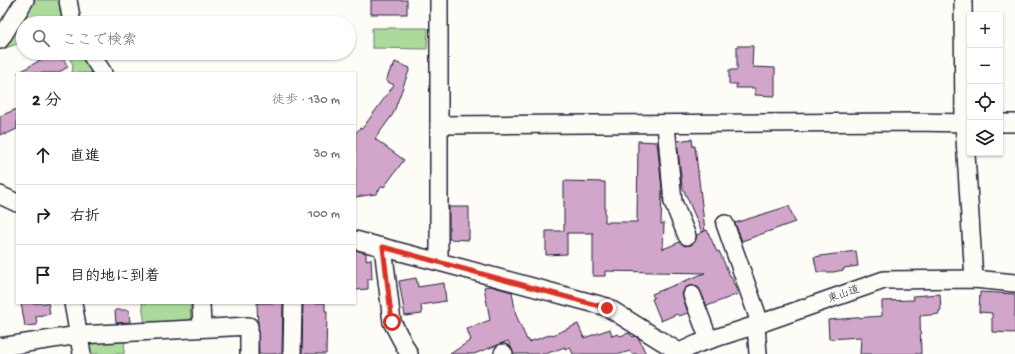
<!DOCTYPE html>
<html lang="ja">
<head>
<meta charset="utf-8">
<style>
	:root { --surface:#fff; --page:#f6f6f6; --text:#202124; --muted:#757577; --line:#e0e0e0 }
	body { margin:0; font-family:"Gochi Hand","Klee One",sans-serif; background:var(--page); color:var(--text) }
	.controls { position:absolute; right:12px; top:12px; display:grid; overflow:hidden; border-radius:0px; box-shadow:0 1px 3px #0004 }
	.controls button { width:36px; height:36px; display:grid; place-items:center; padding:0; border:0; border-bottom:1px solid var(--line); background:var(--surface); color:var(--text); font:20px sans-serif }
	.stop { position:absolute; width:12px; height:12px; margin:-9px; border:3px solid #d93025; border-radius:50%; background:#fff }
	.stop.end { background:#d93025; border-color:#fff; box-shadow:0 1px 4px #0008 }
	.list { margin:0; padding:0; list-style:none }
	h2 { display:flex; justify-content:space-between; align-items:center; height:52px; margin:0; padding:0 16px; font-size:17px }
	h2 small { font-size:13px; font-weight:400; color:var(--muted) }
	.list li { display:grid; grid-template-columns:26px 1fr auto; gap:12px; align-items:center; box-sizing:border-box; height:60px; padding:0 16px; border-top:1px solid var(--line) }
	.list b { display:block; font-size:15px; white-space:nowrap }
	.list em { font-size:13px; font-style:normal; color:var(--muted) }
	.icon { flex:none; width:22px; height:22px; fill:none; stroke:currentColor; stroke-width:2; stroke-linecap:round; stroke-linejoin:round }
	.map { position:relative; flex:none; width:1015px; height:354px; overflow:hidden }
	.search { position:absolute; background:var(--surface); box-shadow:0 1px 3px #0004; left:16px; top:16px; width:340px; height:44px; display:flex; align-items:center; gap:10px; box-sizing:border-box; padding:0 14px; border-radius:22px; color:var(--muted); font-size:15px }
	.panel { position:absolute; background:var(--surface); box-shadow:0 1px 3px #0004; left:16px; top:72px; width:340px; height:232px; border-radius:0px }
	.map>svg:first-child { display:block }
	.green { fill:#abda9a; stroke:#667e6a }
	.building { fill:#d2a6ca; stroke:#22223b }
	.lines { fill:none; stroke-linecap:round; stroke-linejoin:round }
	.street-casing { stroke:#22223b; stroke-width:20 }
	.street { stroke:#fdfcf7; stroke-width:17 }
	.route { stroke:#d93025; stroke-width:5 }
	.labels { text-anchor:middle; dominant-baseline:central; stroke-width:4; stroke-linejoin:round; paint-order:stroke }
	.street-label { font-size:11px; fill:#22223b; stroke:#fdfcf7 }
</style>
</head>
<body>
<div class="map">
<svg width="1015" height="354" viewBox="0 0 1015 354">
	<rect width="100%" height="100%" fill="#fdfcf7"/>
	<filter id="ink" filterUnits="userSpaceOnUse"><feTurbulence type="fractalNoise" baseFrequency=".025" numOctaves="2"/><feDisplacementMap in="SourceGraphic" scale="8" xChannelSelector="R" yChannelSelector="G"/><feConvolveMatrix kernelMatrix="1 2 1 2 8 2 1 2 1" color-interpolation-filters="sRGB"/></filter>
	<g filter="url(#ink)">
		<g class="green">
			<path d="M30 0H62L65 19 62 23H23V42L3 49 0 48Z"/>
			<path d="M372 28H428L427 49 372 48Z"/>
			<path d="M67 53H84L97 73H72L73 65Z"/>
			<path d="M142 303H190L191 322 145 325Z"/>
			<path d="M125 338 124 354H89L87 345 93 340Z"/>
		</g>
		<g class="building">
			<rect x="371" y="0" width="36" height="14"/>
			<path d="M737 46H753L752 65H753V67L775 68V96L755 95V88H736L737 84H729V70H737Z"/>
			<path d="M42 53H60L68 67 57 73H18L44 58Z"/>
			<path d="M395 62 410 68 393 114 375 139 404 160 384 187 382 186 376 194 355 197V134L360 128 362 129 394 85 386 81 391 68H393Z"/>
			<path d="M17 109V129L4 135V133L0 135V116Z"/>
			<path d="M692 139 693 147 695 146 705 231 702 232 682 186 677 141Z"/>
			<path d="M638 141 657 142 662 189 661 224 664 223 663 249 680 242 685 246 691 245 695 242 697 235 707 230 717 252 719 251 730 276H731L738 294 707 306 699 288 694 285 689 286 685 288 682 294 688 313 679 316 677 314 661 321 652 299 654 298 652 294 705 273 605 271V276H593V233H567V254L546 255V231H564V181L605 182V222H637Z"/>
			<path d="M789 206 795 222 742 241 735 223Z"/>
			<path d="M449 207H469V240L449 239Z"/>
			<path d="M355 250 366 253V260L371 259 372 279H368V289L355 290Z"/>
			<path d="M856 251 858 266 844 268V270L833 272H817L814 257Z"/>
			<path d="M416 278 418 287 444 283 446 301 421 305 422 314 405 316 399 281Z"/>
			<path d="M490 286 512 292 516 315 527 340 528 339 529 342 552 334 553 335 578 324 584 338 610 329 612 336 618 334 620 336 629 333 633 337 635 336 639 339 646 354H632L630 351 620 354H573L570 347 565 349V347L545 354H514L508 341 474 354H450L471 340 467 329 490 320 484 287Z"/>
			<path d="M980 292 1015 294V333L992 332V313L979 312Z"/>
			<path d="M940 294 941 311H939V314L920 316 921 354H860L861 337 829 339 828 320 882 316V301L914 300 913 296Z"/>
			<path d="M21 303H48L50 314 36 316 37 325 25 326Z"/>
			<path d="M257 303H283L282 354H259Z"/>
			<path d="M303 303H325V311H327L326 354H302Z"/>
			<path d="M115 310H129L130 322 116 323Z"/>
		</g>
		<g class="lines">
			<g class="street-casing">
				<g id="street">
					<path d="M68 0 72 23"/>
					<path d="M439 0V262"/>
					<path d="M963 0 964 123 974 279"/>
					<path d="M0 40 25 0"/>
					<path d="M90 53 103 73"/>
					<path d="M1000 123H1015"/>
					<path d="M439 125 913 122 970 123"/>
					<path d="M666 125 673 202 687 236"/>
					<path d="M0 195 17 203"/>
					<path d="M725 224 758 317 756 325 758 354"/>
					<path d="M355 240 439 262 607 307 679 352"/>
					<path d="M383 247 392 322 409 354"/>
					<path d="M692 295 709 340"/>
					<path d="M73 303 82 354"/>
					<path d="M201 303 202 327"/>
					<path d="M0 347 79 335 249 326V354"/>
					<path d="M503 353 504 354"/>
					<path d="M292 354 293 303"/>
					<path d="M675 354 697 344 756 325 884 280 974 279 1015 283"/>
				</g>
			</g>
			<use href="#street" class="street"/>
		</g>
	</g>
	<g class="lines" filter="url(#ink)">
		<path class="route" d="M392 322 383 247 607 308"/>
	</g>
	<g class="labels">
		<g class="street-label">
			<text transform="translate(844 295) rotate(-19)">東山道</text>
		</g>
	</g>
</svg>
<div class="controls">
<button>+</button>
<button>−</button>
<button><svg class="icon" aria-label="locate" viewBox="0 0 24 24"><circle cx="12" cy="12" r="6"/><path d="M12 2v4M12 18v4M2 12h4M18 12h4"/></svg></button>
<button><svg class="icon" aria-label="layers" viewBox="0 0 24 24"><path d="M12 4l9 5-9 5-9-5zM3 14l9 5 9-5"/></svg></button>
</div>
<div class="stop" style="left:392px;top:322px"></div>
<div class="stop end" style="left:607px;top:308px"></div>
<div class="search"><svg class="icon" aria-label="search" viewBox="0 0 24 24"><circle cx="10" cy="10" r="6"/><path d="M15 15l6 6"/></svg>ここで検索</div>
<section class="panel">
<h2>2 分<small>徒歩 · 130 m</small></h2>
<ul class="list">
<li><svg class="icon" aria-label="ahead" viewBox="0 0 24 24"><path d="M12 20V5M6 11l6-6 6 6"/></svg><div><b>直進</b></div><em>30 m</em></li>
<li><svg class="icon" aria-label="right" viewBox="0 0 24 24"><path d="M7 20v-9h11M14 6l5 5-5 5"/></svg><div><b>右折</b></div><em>100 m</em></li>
<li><svg class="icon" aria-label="arrive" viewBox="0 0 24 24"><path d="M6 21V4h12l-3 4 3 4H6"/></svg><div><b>目的地に到着</b></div></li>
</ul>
</section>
</div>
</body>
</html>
